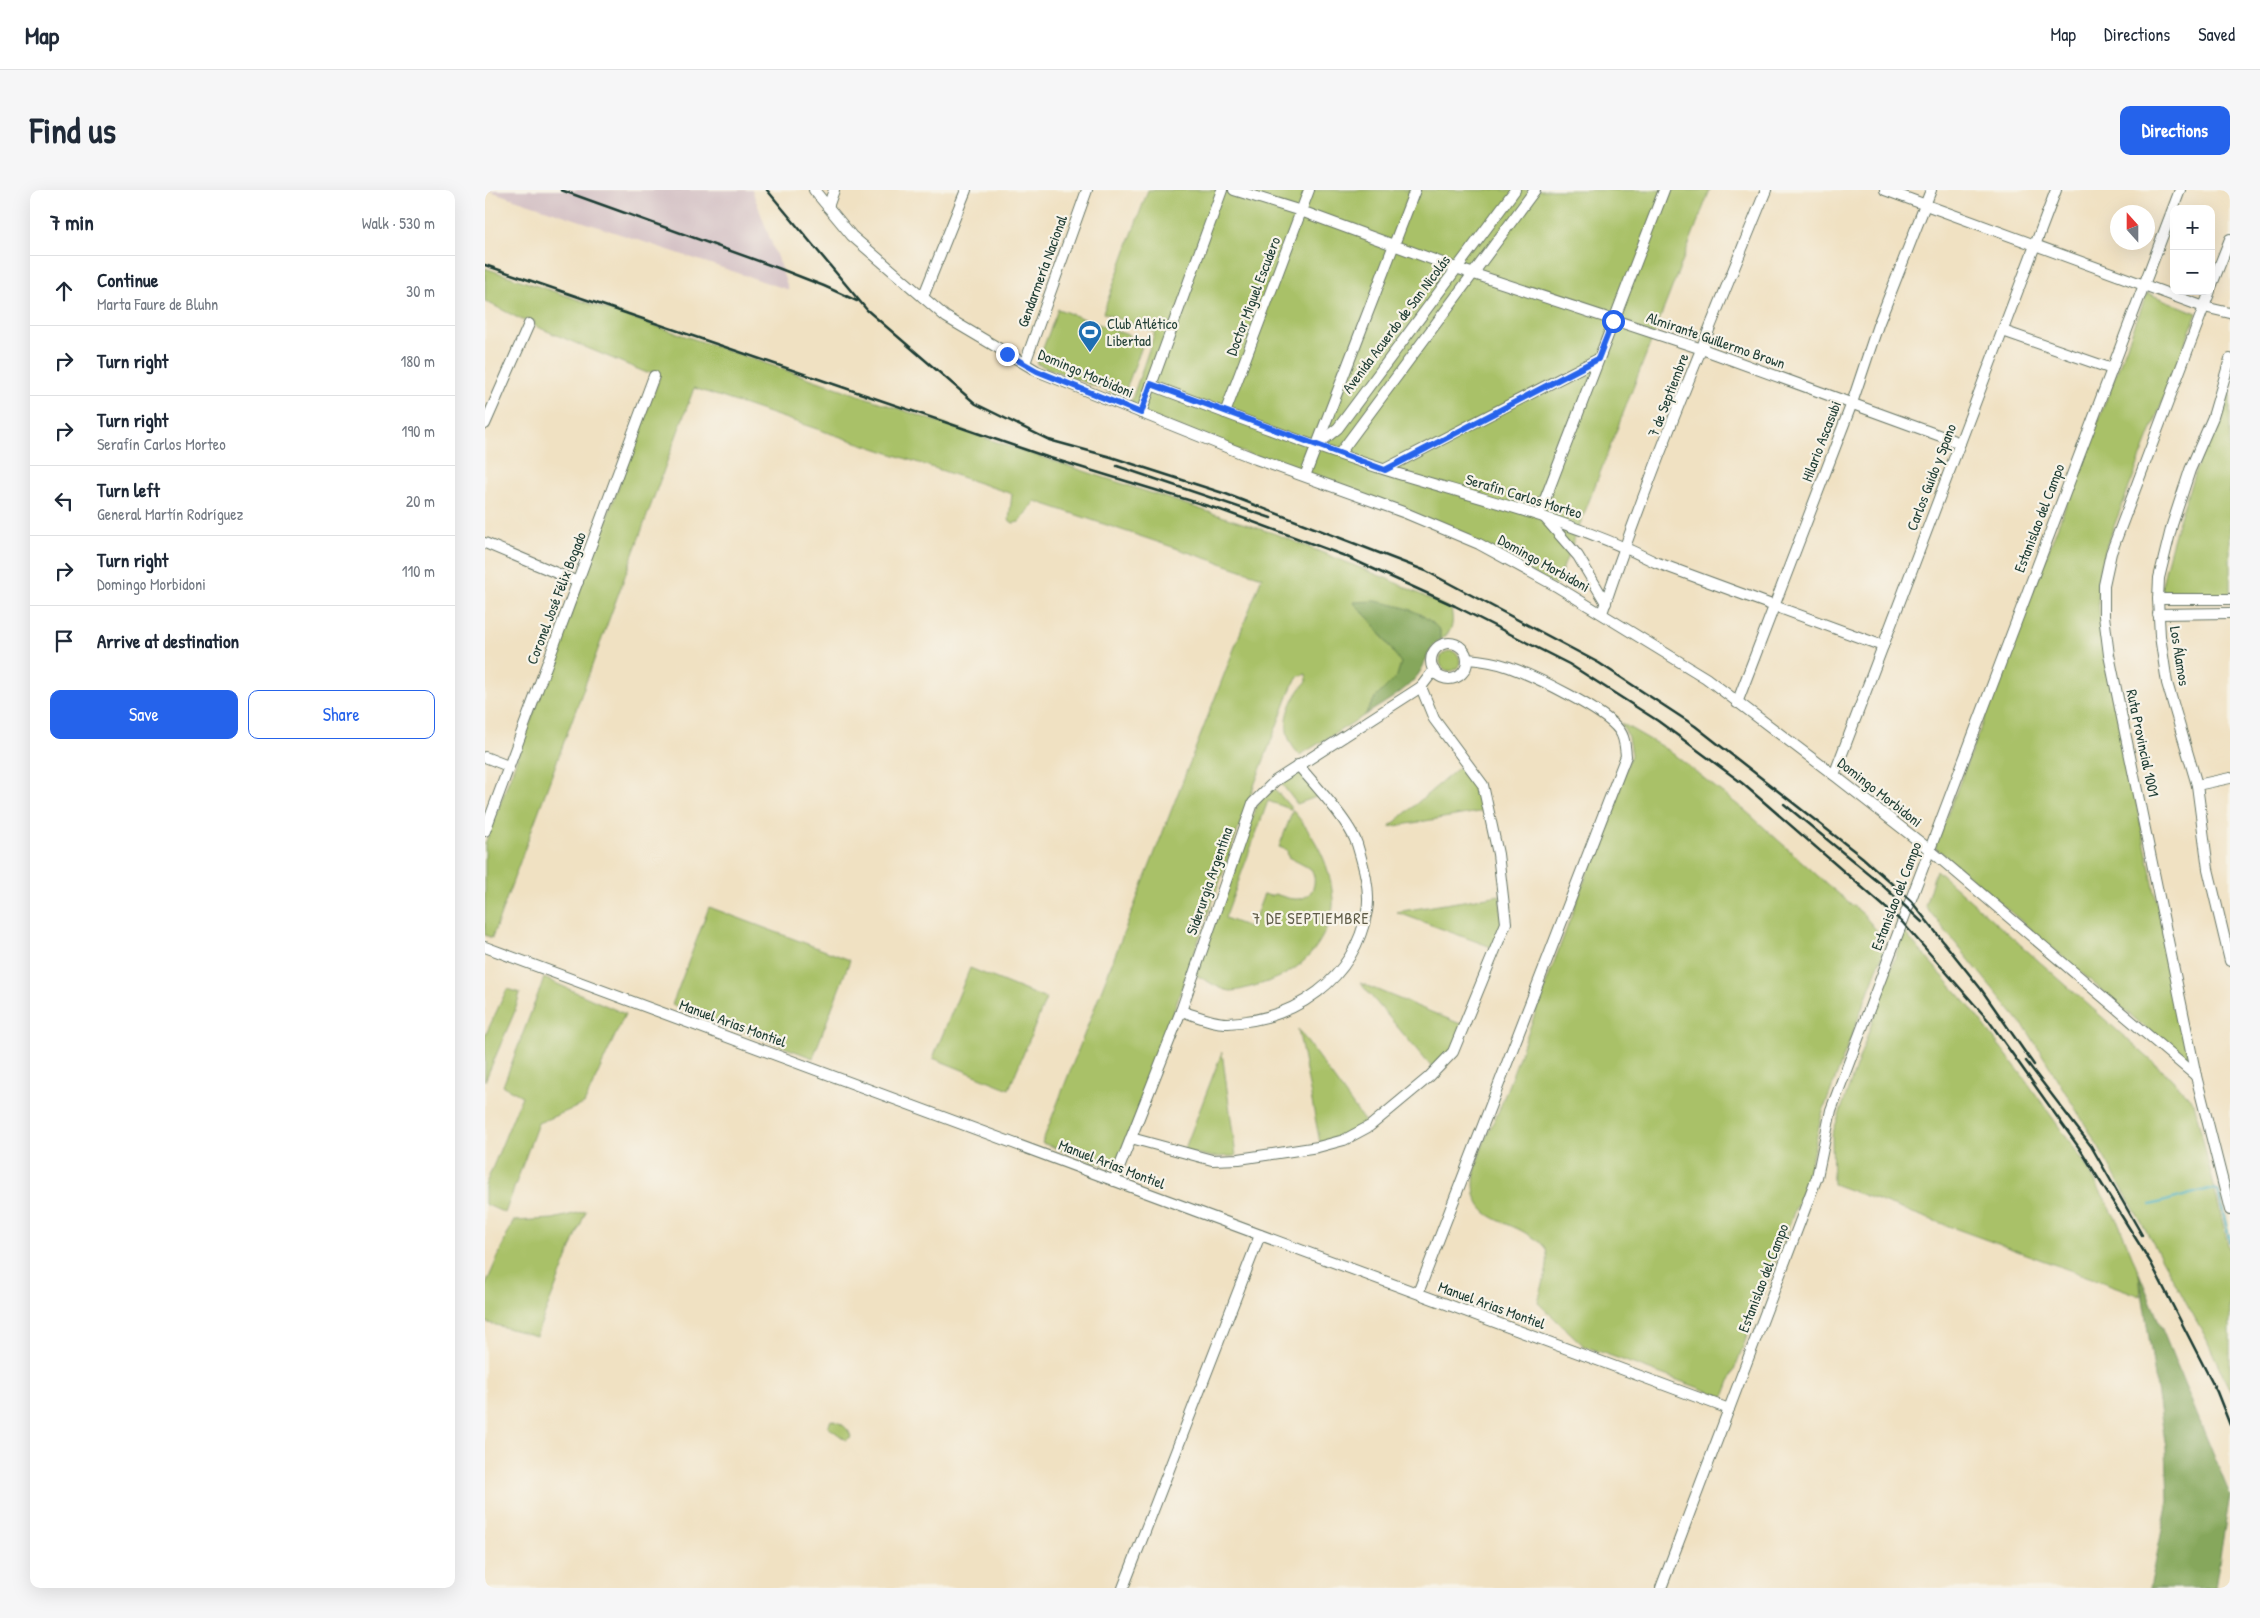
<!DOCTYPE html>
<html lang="en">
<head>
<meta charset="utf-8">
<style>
	:root { --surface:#fff; --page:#f6f6f7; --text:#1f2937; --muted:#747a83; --line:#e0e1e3; --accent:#2563eb }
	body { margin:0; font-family:"Patrick Hand",sans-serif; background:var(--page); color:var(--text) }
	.controls { position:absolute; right:15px; top:15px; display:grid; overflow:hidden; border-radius:10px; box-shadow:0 5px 20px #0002 }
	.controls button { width:45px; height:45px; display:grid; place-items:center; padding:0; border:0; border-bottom:1px solid var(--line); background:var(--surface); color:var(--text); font:25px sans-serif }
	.compass { position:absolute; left:1625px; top:15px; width:45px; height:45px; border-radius:50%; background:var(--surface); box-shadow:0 5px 20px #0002; rotate:339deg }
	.stop { position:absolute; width:15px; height:15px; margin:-11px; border:4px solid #2563eb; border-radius:50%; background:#fff }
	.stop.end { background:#2563eb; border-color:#fff; box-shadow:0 1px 5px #0008 }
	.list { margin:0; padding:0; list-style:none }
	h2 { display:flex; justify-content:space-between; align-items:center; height:65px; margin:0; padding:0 20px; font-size:21px }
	h2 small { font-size:16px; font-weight:400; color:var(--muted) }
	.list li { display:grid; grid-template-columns:32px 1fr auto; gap:15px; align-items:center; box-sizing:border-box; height:70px; padding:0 20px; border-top:1px solid var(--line) }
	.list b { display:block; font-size:19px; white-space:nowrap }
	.list p { margin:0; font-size:16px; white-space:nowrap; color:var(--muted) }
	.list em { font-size:16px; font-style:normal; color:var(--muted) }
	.actions { display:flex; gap:10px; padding:15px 20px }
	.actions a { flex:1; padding:11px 0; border:1px solid var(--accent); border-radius:10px; text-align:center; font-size:18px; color:var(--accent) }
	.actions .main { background:var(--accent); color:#fff }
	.icon { flex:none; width:28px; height:28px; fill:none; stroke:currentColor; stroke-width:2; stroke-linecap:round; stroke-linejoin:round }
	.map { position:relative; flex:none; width:1745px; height:1398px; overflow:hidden; border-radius:10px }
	header { display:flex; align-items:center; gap:30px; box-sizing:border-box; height:70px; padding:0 25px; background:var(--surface); border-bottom:1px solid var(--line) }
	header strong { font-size:24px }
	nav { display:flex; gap:28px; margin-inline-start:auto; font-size:18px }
	.intro { display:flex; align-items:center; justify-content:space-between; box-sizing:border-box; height:120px; padding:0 30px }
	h1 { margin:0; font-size:35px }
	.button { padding:12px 22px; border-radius:10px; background:var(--accent); color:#fff; font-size:18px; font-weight:700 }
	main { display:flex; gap:30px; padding:0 30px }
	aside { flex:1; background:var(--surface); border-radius:10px; box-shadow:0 5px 20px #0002 }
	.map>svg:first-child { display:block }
	.industrial { fill:#d2bec3 }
	.green { fill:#a9c167; stroke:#647f4e; fill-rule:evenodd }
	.forest { fill:#86a75c; stroke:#527248 }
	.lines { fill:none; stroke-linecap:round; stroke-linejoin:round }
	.stream { stroke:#3cacb8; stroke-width:2.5 }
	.minor-casing { stroke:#687666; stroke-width:12 }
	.minor { stroke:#fff; stroke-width:10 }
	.rail { stroke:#1f3d34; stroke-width:2.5 }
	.route { stroke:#2563eb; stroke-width:6 }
	.labels { text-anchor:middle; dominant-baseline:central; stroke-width:4.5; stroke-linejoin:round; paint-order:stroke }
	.street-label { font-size:15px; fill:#1f3d34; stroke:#f7f3e8 }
	.poi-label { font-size:15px; fill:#1f3d34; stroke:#f7f3e8; text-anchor:start }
	.neighbourhood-label { font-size:16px; letter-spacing:1px; fill:#5f5c48; stroke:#f7f3e8 }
</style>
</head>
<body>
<header>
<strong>Map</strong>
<nav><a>Map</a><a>Directions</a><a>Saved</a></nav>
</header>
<div class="intro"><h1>Find us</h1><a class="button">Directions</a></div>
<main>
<aside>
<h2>7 min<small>Walk · 530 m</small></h2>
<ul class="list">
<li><svg class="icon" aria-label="ahead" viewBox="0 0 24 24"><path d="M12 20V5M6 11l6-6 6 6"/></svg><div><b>Continue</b><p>Marta Faure de Bluhn</p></div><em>30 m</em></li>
<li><svg class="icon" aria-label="right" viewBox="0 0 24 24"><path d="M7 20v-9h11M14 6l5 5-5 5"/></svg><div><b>Turn right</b></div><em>180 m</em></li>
<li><svg class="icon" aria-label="right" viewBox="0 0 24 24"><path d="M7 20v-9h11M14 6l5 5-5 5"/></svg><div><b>Turn right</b><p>Serafín Carlos Morteo</p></div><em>190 m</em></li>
<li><svg class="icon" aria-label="left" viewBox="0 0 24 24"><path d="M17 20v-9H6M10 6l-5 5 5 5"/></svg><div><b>Turn left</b><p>General Martín Rodríguez</p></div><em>20 m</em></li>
<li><svg class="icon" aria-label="right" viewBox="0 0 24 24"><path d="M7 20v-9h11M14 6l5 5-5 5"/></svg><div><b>Turn right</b><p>Domingo Morbidoni</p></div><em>110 m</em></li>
<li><svg class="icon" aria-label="arrive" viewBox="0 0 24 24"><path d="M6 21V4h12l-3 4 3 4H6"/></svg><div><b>Arrive at destination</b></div></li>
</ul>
<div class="actions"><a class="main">Save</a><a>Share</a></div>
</aside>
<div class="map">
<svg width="1745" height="1398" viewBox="0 0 1745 1398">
	<rect width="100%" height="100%" fill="#f7f3e8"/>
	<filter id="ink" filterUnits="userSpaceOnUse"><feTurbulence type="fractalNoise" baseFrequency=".02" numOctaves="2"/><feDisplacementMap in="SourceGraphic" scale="10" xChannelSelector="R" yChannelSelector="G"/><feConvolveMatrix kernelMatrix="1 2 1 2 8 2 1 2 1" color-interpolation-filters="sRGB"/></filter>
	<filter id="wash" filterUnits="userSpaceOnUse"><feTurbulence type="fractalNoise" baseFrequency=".0096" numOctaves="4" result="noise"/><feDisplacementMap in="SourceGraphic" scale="20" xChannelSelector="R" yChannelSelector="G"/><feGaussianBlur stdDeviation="1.12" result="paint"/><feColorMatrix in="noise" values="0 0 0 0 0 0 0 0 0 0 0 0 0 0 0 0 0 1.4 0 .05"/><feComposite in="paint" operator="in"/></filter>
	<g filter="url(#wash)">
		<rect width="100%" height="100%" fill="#f0e1c2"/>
		<path class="industrial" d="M2 0H267L304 100Z"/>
		<g class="green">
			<path d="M663 0H1225L1071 396 994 354 644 218 670 142 618 123Z"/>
			<path d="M0 78 550 265 791 344 903 389 966 419C969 433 968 442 955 450V440C929 413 904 415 868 412L888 433 916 473 912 486 890 508 880 525 815 565C791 543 803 511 822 491L821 484 814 486 807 496 764 609 632 980 557 953 777 387 550 311 534 332 528 333 524 330 527 304 209 198 7 748 0 745V654L175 186 171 181 162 183 50 136 49 131 42 129 39 131 0 111Z"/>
			<path d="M1662 103 1712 123 1622 354 1612 395 1616 442 1706 877 1450 657Z"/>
			<path d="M573 119 659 151 638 207 552 174Z"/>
			<path d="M1745 183V406H1682L1676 400C1691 325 1721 255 1745 183Z"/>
			<circle cx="965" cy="471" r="10"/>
			<path d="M1136 533 1183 560 1263 623 1343 695 1377 723 1398 748V763L1337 924 1323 985 1239 1207 1099 1156 1053 1113C1056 1098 1066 1075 1061 1060 1057 1051 1045 1046 1037 1041 1026 1035 1009 1030 1000 1022 973 996 1003 944 1015 918L1146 565 1143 547Z"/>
			<path d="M978 574 996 596 1000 621 904 637Z"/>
			<path d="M812 584 817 585 833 604 831 607 812 614 796 593Z"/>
			<path d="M789 598C818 632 845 661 848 710 849 720 845 730 841 739 827 772 801 788 769 796 762 798 753 801 746 801 735 800 721 790 711 785L770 620 777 608ZM783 611 808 620 794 657 802 660 803 667 826 679C834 692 827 710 810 709 803 709 797 706 790 704L785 706 779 704 766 738 740 728Z"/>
			<path d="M1451 680 1686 888 1709 913 1745 1063V1201L1720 1146 1650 1021 1604 941 1544 843 1440 716Z"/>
			<path d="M1015 705 1017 733 1009 758 911 722Z"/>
			<path d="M224 717 365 770 328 868 187 815Z"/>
			<path d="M1419 742 1484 816 1540 889 1599 972 1634 1034 1654 1083 1656 1106 1348 994 1347 945Z"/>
			<path d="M485 778 561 809 524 899 448 868Z"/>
			<path d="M59 788 140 824 99 914 53 933 20 1023 0 1014V996L37 906 18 896Z"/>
			<path d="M875 793 978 835 967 861 949 880Z"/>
			<path d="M22 799 35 803 30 821 0 891V846Z"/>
			<path d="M813 839 882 935 858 948 835 953Z"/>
			<path d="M737 862 751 966 727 967 699 961Z"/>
			<path d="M101 1021 51 1146 0 1132V1097L28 1031 68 1029Z"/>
			<path d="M346 1230C355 1232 364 1238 366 1247L361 1250 343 1237Z"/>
		</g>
		<g class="forest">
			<path d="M890 411C917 416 936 420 955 440V450C940 462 943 471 933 485 920 502 897 514 880 525L890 508 912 486 916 473 888 433 868 412Z"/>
			<path d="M1654 1083 1745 1305 1730 1398H1665L1683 1311 1681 1258Z"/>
		</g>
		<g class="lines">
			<path class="stream" d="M1666 1015 1724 999 1733 1000 1745 1052"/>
		</g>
	</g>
	<g filter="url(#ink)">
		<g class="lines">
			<g class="minor-casing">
				<g id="minor">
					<path d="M329 0 367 46 461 127 552 181 771 269 918 322 994 354 1071 396 1221 488 1349 585 1445 660 1711 886"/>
					<path d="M749 0 816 21 971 78 1217 159 1475 253"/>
					<path d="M1400 0 1719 117 1745 123"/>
					<path d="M343 17 349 0"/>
					<path d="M1726 97 1745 49"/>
					<path d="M1725 101 1626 363 1619 395V426L1624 465 1711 886 1745 1020"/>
					<path d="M438 107 481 0"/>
					<path d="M1518 141 1627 179"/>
					<path d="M1745 169 1728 227 1705 280 1687 335 1674 388 1673 409 1675 446 1682 493 1712 595 1723 679 1745 771"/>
					<path d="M540 173 602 0"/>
					<path d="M666 195C744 224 822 255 901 280 992 308 1085 329 1170 372L1398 456"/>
					<path d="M656 223 737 0"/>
					<path d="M740 223 824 0"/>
					<path d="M0 234 44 134"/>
					<path d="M832 255 853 238 1030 0"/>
					<path d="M855 263 1050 0"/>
					<path d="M900 279 1113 169"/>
					<path d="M820 286 930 0"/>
					<path d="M1054 325 1179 0"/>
					<path d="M1060 328 1093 366 1121 413"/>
					<path d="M0 353 93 392"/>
					<path d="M1673 409H1745"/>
					<path d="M1117 423C1165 280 1224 140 1281 0"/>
					<path d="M1673 424 1745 423"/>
					<circle cx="964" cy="471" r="18"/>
					<path d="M1252 513 1367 213 1393 135 1446 0"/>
					<path d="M0 567 23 576"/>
					<path d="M1349 585 1571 0"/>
					<path d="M1712 595 1745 588"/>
					<path d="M0 641 169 186"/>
					<path d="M0 757 1244 1219"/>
					<path d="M696 821C710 825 729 834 743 833 810 830 869 790 882 721 886 700 878 674 872 654 864 631 830 595 813 575"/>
					<path d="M646 948 727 970 754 969 833 957 859 950 885 936 944 887 968 862 1021 733 1013 664 998 595 949 529 936 497"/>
					<path d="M629 991 696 821 768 613 790 591 936 497 949 480"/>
					<path d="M933 1103 1141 566C1140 557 1140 547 1134 540 1120 520 1049 486 1024 477 1010 472 997 470 982 469"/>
					<path d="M638 1398 775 1045"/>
					<path d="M1176 1398 1332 987 1346 920 1695 0"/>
				</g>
			</g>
			<use href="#minor" class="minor"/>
			<g class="rail">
				<path d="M76 0 293 78 339 96 372 111"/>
				<path d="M282 0 382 120 491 214 564 250 626 267 741 304 941 381 1114 473 1210 536 1377 667 1426 711 1496 799 1549 875"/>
				<path d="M0 75 562 267 736 320 860 366 970 416 1084 474 1173 531 1257 593 1417 732 1504 831 1595 959 1666 1073 1732 1202 1745 1235"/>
				<path d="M632 276 786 328"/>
				<path d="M1299 614 1396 694 1437 732"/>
				<path d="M1541 871 1606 956 1657 1045"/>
			</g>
		</g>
	</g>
	<g class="lines" filter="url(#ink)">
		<path class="route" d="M522 164 552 181 656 223 666 194 900 280 1113 169 1128 131"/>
	</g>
	<defs>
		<g id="stadium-pin" transform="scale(1.25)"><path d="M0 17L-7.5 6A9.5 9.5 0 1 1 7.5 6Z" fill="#1f6fb2" stroke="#f7f3e8"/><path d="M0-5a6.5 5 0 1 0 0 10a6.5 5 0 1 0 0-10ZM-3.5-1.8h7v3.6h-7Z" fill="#fff"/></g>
	</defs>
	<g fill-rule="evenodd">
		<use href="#stadium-pin" x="605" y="142"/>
	</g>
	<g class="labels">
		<g class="street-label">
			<text transform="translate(557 81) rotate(-70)">Gendarmería Nacional</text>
			<text transform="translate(768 106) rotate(-69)">Doctor Miguel Escudero</text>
			<text transform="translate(911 134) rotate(-53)">Avenida Acuerdo de San Nicolás</text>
			<text transform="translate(1231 150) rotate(19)">Almirante Guillermo Brown</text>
			<text transform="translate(601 183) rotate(23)">Domingo Morbidoni</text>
			<text transform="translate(1183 205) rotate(-69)">7 de Septiembre</text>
			<text transform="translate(1336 251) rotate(-69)">Hilario Ascasubi</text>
			<text transform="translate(1446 287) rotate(-69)">Carlos Guido y Spano</text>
			<text transform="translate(1039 306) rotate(17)">Serafín Carlos Morteo</text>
			<text transform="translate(1554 328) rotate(-69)">Estanislao del Campo</text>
			<text transform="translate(1059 373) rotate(29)">Domingo Morbidoni</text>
			<text transform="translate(71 408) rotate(-69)">Coronel José Félix Bogado</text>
			<text transform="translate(1695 466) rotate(81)">Los Álamos</text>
			<text transform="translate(1658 553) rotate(78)">Ruta Provincial 1001</text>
			<text transform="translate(1395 602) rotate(38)">Domingo Morbidoni</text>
			<text transform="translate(724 691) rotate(-71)">Siderurgia Argentina</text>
			<text transform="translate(1411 706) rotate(-69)">Estanislao del Campo</text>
			<text transform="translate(248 833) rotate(20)">Manuel Arias Montiel</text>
			<text transform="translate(627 974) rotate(21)">Manuel Arias Montiel</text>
			<text transform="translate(1278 1088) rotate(-69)">Estanislao del Campo</text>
			<text transform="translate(1007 1115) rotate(20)">Manuel Arias Montiel</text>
		</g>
		<g class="poi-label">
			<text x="622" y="133">Club Atlético<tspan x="622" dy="17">Libertad</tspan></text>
		</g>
		<g class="neighbourhood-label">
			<text x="826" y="728">7 DE SEPTIEMBRE</text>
		</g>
	</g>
</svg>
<div class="controls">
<button>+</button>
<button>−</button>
</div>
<svg class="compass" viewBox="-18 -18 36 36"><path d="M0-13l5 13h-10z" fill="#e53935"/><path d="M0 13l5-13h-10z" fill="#747a83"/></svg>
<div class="stop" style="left:1128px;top:131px"></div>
<div class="stop end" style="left:522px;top:164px"></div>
</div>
</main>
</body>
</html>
